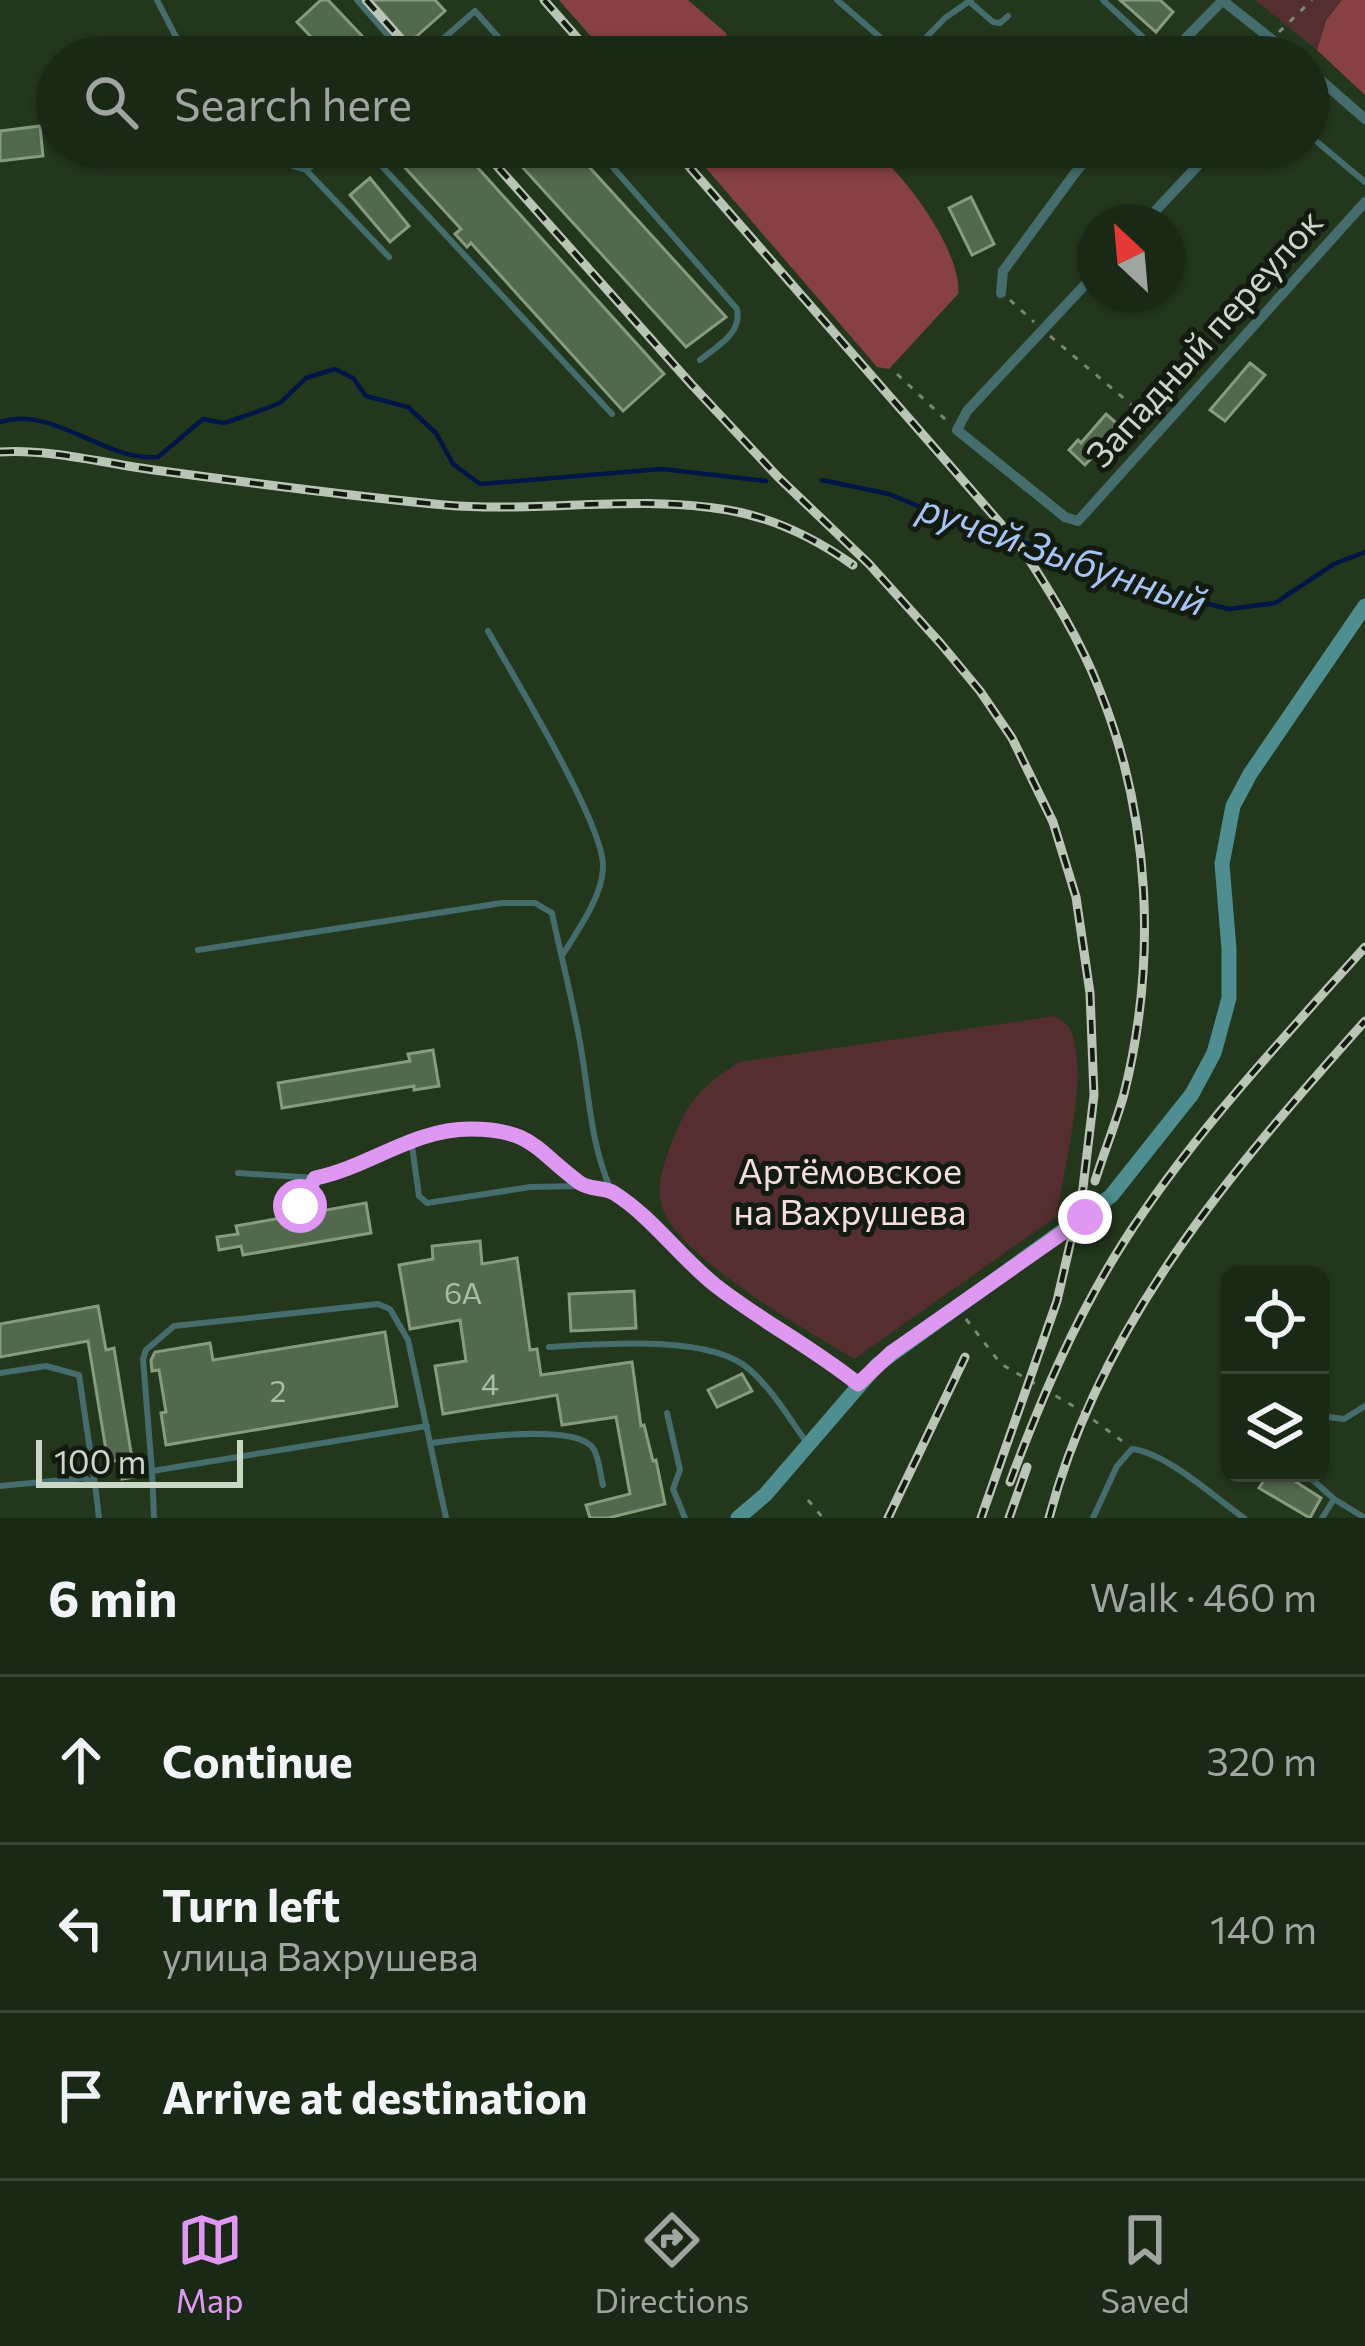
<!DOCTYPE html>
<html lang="en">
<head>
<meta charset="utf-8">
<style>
	:root { --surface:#1a2916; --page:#23311f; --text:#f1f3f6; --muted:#9fa6a1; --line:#384535; --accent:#de98f2 }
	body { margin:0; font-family:Commissioner,sans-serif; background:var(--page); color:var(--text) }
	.controls { position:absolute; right:36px; bottom:36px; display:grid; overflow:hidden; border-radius:18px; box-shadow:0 3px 9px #0004 }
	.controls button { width:108px; height:108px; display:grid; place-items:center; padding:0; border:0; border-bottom:3px solid var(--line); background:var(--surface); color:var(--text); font:60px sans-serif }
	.compass { position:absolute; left:1077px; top:204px; width:108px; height:108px; border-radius:50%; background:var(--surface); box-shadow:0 3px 9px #0004; rotate:334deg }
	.scale { position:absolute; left:36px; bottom:30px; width:207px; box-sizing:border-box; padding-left:12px; border:6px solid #cbd7c7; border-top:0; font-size:33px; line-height:42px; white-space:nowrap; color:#cbd7c7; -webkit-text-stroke:9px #131b10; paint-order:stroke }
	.stop { position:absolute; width:36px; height:36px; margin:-27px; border:9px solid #de98f2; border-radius:50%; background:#fff }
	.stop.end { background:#de98f2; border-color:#fff; box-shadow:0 3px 12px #0008 }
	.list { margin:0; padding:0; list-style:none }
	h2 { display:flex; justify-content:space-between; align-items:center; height:156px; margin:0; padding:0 48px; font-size:51px }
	h2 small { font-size:39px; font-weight:400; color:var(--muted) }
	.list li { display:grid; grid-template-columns:78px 1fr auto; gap:36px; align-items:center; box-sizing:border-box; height:168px; padding:0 48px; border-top:3px solid var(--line) }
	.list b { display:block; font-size:45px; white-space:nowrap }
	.list p { margin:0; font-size:39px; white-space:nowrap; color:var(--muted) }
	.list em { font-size:39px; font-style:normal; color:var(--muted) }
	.icon { flex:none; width:66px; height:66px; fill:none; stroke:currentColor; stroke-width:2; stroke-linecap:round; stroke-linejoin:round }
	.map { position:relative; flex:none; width:1365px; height:1518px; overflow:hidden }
	.search { position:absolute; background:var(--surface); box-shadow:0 3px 9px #0004; left:36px; right:36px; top:36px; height:132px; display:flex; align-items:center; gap:30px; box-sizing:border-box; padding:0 42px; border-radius:66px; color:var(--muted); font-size:45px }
	.sheet { height:660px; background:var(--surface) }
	nav { display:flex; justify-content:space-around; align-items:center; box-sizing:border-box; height:168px; border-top:3px solid var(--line); background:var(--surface); font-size:33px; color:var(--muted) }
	nav a { display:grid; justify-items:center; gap:6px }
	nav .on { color:var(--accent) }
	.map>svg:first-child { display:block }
	.green { fill:#552e2f }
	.forest { fill:#874044 }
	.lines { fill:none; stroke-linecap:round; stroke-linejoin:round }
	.stream { stroke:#001646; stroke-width:4.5 }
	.building { fill:#53694d; stroke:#859c7e; stroke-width:3 }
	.path { stroke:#788874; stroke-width:3; stroke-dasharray:6 9; stroke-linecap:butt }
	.service { stroke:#466d6e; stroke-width:6 }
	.minor { stroke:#466d6e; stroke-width:10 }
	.secondary { stroke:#4e8e90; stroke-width:15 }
	.rail-casing { stroke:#b9c6b5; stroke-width:9 }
	.rail { stroke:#131b10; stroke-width:4.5; stroke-dasharray:14; stroke-linecap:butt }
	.route { stroke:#de98f2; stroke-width:15 }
	.labels { text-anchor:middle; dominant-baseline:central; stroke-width:10; stroke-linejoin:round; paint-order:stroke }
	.number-label { font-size:30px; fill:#adbca8 }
	.street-label { font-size:36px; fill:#cbd7c7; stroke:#131b10 }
	.park-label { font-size:36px; fill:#f4dddd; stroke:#131b10 }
	.water-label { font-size:39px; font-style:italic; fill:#a5c4f4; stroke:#131b10 }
</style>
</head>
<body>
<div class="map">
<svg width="1365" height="1518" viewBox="0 0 1365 1518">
	<rect width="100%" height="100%" fill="#23371d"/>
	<g class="green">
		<path d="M1255 0H1342L1325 20 1317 50Z"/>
		<path d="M1055 1016C1064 1021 1070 1026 1073 1036 1087 1085 1064 1165 1057 1216L854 1359C809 1331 665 1252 660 1198 658 1180 665 1160 671 1144 689 1099 700 1088 739 1062Z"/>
	</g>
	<g class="forest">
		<path d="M559 0H688L726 33 735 57H609Z"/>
		<path d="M1342 0H1365V95L1317 50 1326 20Z"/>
		<path d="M688 147H868C902 169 963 253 958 294L889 369 877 367Z"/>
	</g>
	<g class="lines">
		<g class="stream">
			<path d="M0 422C54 405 105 462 158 457L203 419 224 423 259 411 280 403 306 378 335 369 353 378 366 396 408 407 436 433 453 464 480 484 662 469 766 481"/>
			<path d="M822 480 889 494 969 527 1054 551 1077 565 1134 586 1229 609 1275 603 1334 564 1365 552"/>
		</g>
	</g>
	<g class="building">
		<path d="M321 0H328L382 57H330L297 22Z"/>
		<path d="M371 0H435L445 11 409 43Z"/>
		<path d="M1120 0H1160L1173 12 1156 32Z"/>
		<path d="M40 126 43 156 0 161V131Z"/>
		<path d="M386 147H459L664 374 623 411 471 243 467 247 455 234 461 229Z"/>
		<path d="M504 147H571L726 317 686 347Z"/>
		<path d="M370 178 409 226 390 242 350 195Z"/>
		<path d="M971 197 994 244 972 255 949 208Z"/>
		<path d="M1250 363 1265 375 1225 421 1210 410Z"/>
		<path d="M1106 414 1121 427 1085 465 1069 450 1078 440 1081 443Z"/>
		<path d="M433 1050 439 1086 414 1090V1086L282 1108 278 1083 410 1061 408 1054Z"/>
		<path d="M366 1203 371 1233 243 1255 241 1246 219 1250 217 1237 238 1234 236 1226Z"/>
		<path d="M480 1241 482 1264 517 1258 530 1350 537 1349 541 1375 632 1362 641 1426 644 1425 653 1461 656 1460 665 1504 608 1518H590L586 1505 630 1494 616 1417 562 1425 557 1395 443 1414 435 1366 466 1361 460 1320 410 1329 399 1265 433 1259 432 1246Z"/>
		<path d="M634 1291 636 1328 571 1331 569 1294Z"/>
		<path d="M98 1306 106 1350 114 1348 135 1477 122 1479 119 1460 108 1462 88 1341 0 1357V1324Z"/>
		<path d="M385 1332 397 1406 166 1445 161 1413 166 1412 159 1370 152 1371 151 1360 155 1352 210 1343 213 1360Z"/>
		<path d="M742 1374 752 1391 717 1407 708 1390Z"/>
		<path d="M1269 1473H1282L1321 1498 1310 1518 1259 1488Z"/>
	</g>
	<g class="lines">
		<g class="path">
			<path d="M1279 32 1312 0"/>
			<path d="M1010 300 1034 322"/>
			<path d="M1050 336 1153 423"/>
			<path d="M897 374 947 421"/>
			<path d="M966 1319 1001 1364 1080 1410 1122 1441"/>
			<path d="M808 1500 823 1518"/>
		</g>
		<g class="service">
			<path d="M157 0 175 35 194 57"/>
			<path d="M357 0 407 57"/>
			<path d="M837 0 903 57"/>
			<path d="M1103 0 1162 55"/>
			<path d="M971 3 993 22 1000 23 1008 16"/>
			<path d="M422 57 475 11 516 57"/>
			<path d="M907 57 945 18 971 0"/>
			<path d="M1316 141 1365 182"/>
			<path d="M275 147 293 166 306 170 389 257"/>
			<path d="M364 147 612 414"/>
			<path d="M595 147 737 309C742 334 717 346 700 360"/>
			<path d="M306 170 337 147"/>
			<path d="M488 631C512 674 606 827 603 868 602 897 578 930 563 954"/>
			<path d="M198 950 502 903H535L552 913C562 962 576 1012 583 1061 590 1106 592 1147 611 1190"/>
			<path d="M411 1139 419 1196 427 1203 530 1187 581 1186"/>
			<path d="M238 1173 315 1178"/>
			<path d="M300 1206 315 1178C370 1167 413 1129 470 1129 533 1129 535 1151 580 1183 590 1190 604 1187 614 1193 652 1217 680 1257 715 1285 761 1321 813 1347 858 1384"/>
			<path d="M549 1347C600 1344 710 1334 749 1369 772 1389 789 1418 807 1443"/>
			<path d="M0 1373 46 1366 79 1375 95 1484"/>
			<path d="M667 1413 680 1470 673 1489 685 1518"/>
			<path d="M1320 1416 1344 1419 1365 1406"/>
			<path d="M432 1443C462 1439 574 1422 593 1448 599 1456 600 1474 603 1485"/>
			<path d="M152 1471 143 1359 146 1350 174 1326 378 1304 390 1309 408 1340 446 1518"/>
			<path d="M1305 1473 1334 1499 1365 1518"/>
			<path d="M0 1486 84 1478 95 1484 99 1518"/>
			<path d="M154 1518 152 1471 427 1426"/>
			<path d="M1093 1518 1117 1466 1132 1449C1167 1453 1214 1497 1244 1518"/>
			<path d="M1322 1518 1334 1499"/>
		</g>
		<g class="minor">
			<path d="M1222 0 1294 57"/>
			<path d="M1161 57 1182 42 1223 0"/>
			<path d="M1308 69 1365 119"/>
			<path d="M1145 222 1215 147"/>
			<path d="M1095 274 967 411 957 430 1065 517 1078 521 1365 202"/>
			<path d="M1001 293 1003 271 1078 169 1099 147"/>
		</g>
		<path class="secondary" d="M738 1518 765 1495 877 1365 1111 1196 1192 1094 1214 1053 1229 998V949L1222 864 1233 806 1250 774 1365 606"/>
		<g class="rail-casing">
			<g id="rail">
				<path d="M366 0 417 57"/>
				<path d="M544 0 594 57"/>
				<path d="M480 147 692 385 778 477 869 564 941 644 980 691 1012 738 1053 822 1076 897 1090 993 1094 1095 1083 1188 1057 1301 981 1518"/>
				<path d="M672 147 1021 547C1051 593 1080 639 1100 691 1151 818 1157 962 1124 1094 1116 1123 1104 1152 1095 1181"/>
				<path d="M0 452C52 449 103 463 154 470 251 483 348 496 445 505 540 513 634 494 728 510 774 518 815 538 853 565"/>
				<path d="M1010 1482C1041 1399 1075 1319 1123 1243 1192 1135 1280 1042 1365 947"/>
				<path d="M888 1518 965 1357"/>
				<path d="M1009 1518 1027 1467"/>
				<path d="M1049 1518C1101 1321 1233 1169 1365 1021"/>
			</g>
		</g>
		<use href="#rail" class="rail"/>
	</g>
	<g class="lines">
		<path class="route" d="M300 1206 315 1178C369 1167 413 1129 470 1129 533 1129 536 1151 580 1183 590 1190 604 1187 614 1193 652 1217 680 1257 715 1285 761 1321 812 1347 858 1384L891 1353 1085 1217"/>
	</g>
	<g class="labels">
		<g class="number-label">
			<text x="463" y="1291">6А</text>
			<text x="490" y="1382">4</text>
			<text x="278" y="1389">2</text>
		</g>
		<g class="street-label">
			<text transform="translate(1203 337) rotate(-48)">Западный переулок</text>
		</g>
		<g class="park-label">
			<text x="850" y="1169">Артёмовское<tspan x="850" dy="41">на Вахрушева</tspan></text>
		</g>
		<g class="water-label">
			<text transform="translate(1063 553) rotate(19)">ручей Зыбунный</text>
		</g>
	</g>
</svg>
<div class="controls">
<button><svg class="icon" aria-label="locate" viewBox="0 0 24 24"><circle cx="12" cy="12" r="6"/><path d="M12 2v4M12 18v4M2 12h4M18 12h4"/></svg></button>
<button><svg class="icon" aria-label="layers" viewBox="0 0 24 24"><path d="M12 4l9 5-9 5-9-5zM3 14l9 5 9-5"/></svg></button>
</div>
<svg class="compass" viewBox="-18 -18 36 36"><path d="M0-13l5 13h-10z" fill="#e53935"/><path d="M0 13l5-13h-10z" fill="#9fa6a1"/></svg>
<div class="scale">100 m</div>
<div class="stop" style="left:300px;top:1206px"></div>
<div class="stop end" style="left:1085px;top:1217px"></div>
<div class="search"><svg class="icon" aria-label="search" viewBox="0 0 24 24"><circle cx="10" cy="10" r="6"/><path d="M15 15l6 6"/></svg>Search here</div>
</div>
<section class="sheet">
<h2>6 min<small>Walk · 460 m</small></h2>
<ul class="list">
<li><svg class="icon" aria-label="ahead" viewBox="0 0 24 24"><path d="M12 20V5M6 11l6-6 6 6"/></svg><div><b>Continue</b></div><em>320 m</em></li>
<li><svg class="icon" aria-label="left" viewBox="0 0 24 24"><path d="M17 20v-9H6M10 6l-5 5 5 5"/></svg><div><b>Turn left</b><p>улица Вахрушева</p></div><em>140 m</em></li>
<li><svg class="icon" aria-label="arrive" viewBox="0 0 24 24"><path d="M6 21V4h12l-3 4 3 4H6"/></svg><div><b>Arrive at destination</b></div></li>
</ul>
</section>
<nav>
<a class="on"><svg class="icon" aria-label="map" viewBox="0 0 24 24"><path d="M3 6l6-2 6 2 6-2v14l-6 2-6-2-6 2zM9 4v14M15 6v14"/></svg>Map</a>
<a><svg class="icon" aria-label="directions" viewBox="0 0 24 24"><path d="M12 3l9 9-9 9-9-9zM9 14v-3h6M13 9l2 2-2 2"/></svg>Directions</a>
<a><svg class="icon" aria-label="saved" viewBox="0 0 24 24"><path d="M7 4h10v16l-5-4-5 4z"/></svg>Saved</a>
</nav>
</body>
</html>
